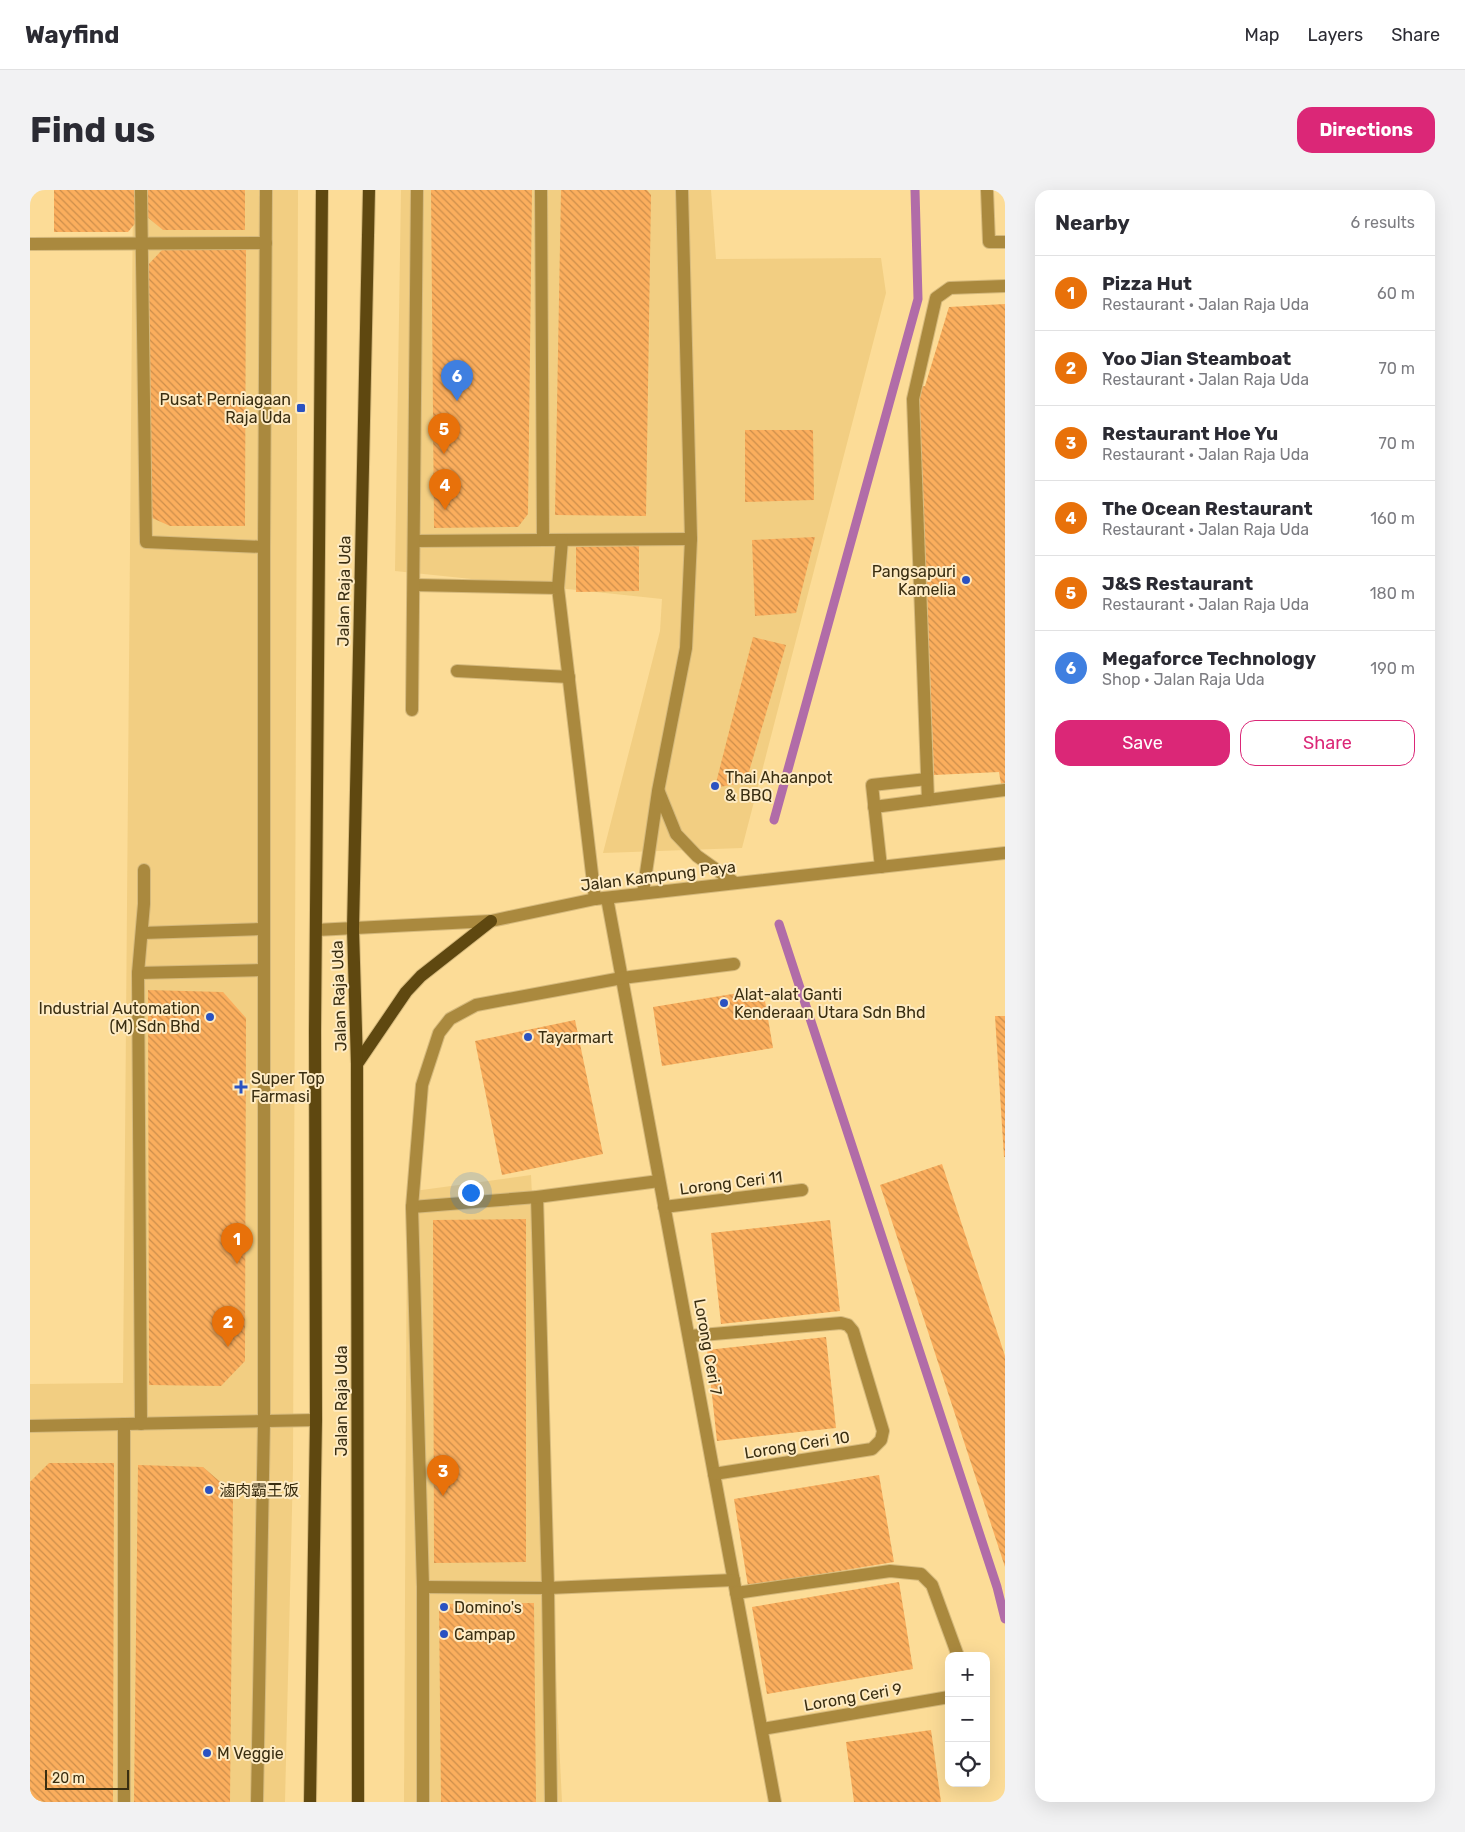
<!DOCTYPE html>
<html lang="en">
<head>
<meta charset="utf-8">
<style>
	:root { --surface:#fff; --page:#f2f2f3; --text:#2b2b33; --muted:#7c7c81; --line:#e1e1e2; --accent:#db2777 }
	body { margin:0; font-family:Rubik,"Noto Sans SC",sans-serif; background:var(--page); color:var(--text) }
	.controls { position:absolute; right:15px; bottom:15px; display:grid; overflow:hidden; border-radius:10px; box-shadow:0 5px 20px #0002 }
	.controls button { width:45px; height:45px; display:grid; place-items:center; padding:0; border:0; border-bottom:1px solid var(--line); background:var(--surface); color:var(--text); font:25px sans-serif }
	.scale { position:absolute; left:15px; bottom:12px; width:84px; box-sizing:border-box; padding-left:5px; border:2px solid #3a2e11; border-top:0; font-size:14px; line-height:18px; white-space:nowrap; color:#3a2e11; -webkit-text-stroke:4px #feebc3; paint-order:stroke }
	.you { position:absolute; left:440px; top:1002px; width:18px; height:18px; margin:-12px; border:4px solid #fff; border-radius:50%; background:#1a73e8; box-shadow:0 0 0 8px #1a73e833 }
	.badge { display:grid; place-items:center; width:32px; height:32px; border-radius:50%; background:var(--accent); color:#fff; font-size:16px; font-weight:700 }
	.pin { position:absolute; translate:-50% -41px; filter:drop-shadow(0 1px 2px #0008) }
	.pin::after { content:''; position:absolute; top:26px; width:18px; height:15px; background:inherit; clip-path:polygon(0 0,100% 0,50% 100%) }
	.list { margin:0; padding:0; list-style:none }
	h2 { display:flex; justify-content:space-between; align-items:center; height:65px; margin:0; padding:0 20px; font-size:21px }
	h2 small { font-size:16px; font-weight:400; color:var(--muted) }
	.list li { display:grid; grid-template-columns:32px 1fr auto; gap:15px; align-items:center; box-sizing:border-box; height:75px; padding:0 20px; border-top:1px solid var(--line) }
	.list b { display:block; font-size:19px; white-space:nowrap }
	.list p { margin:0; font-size:16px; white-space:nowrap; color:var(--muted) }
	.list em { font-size:16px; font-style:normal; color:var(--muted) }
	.actions { display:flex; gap:10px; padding:15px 20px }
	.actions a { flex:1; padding:11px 0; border:1px solid var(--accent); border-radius:15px; text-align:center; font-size:18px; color:var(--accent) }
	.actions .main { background:var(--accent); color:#fff }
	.icon { flex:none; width:28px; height:28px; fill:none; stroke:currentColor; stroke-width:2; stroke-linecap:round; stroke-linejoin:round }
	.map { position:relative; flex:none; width:975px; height:1612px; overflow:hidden; border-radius:15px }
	header { display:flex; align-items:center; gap:30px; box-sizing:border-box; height:70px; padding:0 25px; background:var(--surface); border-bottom:1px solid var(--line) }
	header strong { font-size:24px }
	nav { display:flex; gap:28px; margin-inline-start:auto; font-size:18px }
	.intro { display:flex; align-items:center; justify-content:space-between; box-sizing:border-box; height:120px; padding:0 30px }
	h1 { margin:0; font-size:35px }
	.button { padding:12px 22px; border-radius:15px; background:var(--accent); color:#fff; font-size:18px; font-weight:700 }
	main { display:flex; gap:30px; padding:0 30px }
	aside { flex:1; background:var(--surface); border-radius:15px; box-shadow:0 5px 20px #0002 }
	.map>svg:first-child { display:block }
	.built { fill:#f2ce82 }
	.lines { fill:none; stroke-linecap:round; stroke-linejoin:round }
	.stream { stroke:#b16ca8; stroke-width:9 }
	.building { fill:url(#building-back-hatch) }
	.minor-casing { stroke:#d5b97c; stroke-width:14 }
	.major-casing { stroke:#d5b97c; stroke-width:14 }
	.minor { stroke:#aa893e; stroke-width:12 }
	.major { stroke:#5f4810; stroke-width:12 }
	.poi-dot { fill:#2b52c1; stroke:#feebc3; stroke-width:2 }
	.labels { text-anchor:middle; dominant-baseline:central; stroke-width:4; stroke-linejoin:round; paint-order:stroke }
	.poi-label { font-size:16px; fill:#3a2e11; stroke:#feebc3; text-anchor:start }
	.street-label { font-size:16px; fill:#3a2e11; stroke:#feebc3 }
</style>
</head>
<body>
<header>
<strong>Wayfind</strong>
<nav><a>Map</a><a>Layers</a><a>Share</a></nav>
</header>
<div class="intro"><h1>Find us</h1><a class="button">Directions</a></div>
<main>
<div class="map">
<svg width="975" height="1612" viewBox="0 0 975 1612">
	<defs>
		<pattern id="building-back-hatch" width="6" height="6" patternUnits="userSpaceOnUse" patternTransform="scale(1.25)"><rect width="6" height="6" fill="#fbae5d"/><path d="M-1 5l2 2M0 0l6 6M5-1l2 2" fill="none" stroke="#cc8e4b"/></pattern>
	</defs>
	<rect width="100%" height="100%" fill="#fcdc97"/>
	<g class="built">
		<path d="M103 0H268L263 1278 255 1612H0V1194L93 1193Z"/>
		<path d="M371 0H681L686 69 851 68 856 103 712 658 573 663 630 441 632 409 365 381Z"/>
		<path d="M501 985 532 1612H374L377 1002Z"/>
	</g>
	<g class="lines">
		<g class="stream">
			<path d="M744 630 888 109 885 0"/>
			<path d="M749 734 967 1397 975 1429"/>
		</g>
	</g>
	<g class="building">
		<path d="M24 0H108V30L98 42H24Z"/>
		<path d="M117 0H215V40H133L116 26Z"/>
		<path d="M401 0H502L498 324 488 337 404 338Z"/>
		<path d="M531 0H617L621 5 616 326 525 325Z"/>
		<path d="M133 59H216L215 336H140L120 327 116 77Z"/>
		<path d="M975 114V593L971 594 969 582 904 585 889 197 895 196 919 117Z"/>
		<path d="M715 240H783L784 310 715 312Z"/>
		<path d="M785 347 766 423 725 426 722 350Z"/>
		<path d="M609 356V401L546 402V357Z"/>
		<path d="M723 447 756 455 716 592 690 597 686 593Z"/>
		<path d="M733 799 743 858 632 876 623 817Z"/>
		<path d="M118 800 193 802 216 828 215 1171 191 1196 119 1195Z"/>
		<path d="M965 826H975V967H974Z"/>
		<path d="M545 830 573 964 472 985 445 851Z"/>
		<path d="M912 974 975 1166V1377L850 995Z"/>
		<path d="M496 1029V1372L404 1373 403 1030Z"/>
		<path d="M800 1030 810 1121 691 1134 681 1043Z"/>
		<path d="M796 1147 806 1238 687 1251 677 1160Z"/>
		<path d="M19 1273H84L83 1612H0V1292Z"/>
		<path d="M108 1275 173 1277 203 1303 200 1612H104Z"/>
		<path d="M849 1285 864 1372 718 1396 704 1309Z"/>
		<path d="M869 1392 883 1479 737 1504 722 1417Z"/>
		<path d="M504 1413 506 1612H411L409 1414Z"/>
		<path d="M901 1540 911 1612H824L816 1552Z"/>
	</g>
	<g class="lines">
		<g class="minor-casing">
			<g id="minor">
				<path d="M111 0 116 352 234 357"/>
				<path d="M511 0 513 350"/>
				<path d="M957 0 959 52H975"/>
				<path d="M0 54 236 53"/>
				<path d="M975 96 920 98 906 108 883 209 898 610 975 600"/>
				<path d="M384 351 661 349"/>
				<path d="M384 395 528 398 565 709"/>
				<path d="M528 398 532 350"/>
				<path d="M427 481 539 487"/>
				<path d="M382 520 387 0"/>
				<path d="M629 602 646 644 667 666 705 693"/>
				<path d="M844 617 898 610"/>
				<path d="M851 677 842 595 897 589"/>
				<path d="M613 703 628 601 656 458 661 349 652 0"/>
				<path d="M577 708 745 1612"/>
				<path d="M286 740 461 731 565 709 975 663"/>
				<path d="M112 743 234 739"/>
				<path d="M108 783 234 780"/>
				<path d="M507 1007 518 1398 521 1612"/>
				<path d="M382 1017 507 1007 629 991"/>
				<path d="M634 1017 772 1000"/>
				<path d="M660 1146 811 1133 818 1135 823 1141 853 1241 851 1250 842 1259 684 1284"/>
				<path d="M111 1234 108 783 114 714V680"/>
				<path d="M0 1236 286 1230"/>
				<path d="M393 1397 518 1398 704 1390"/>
				<path d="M706 1403 860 1381 891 1384 902 1395 928 1466"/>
				<path d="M732 1539 919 1507"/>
				<path d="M94 1612V1234"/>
				<path d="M227 1612 234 1231V357L236 0"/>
				<path d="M393 1612V1397L382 1017 392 895 409 843 420 829 446 815 592 788 704 774"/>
			</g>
		</g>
		<g class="major-casing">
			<g id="major">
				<path d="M327 874 376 802 391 786 461 731"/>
				<path d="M280 1612 286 1230 285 841 292 0"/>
				<path d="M328 1612 327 874 323 739 339 0"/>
			</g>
		</g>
		<use href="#minor" class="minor"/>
		<use href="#major" class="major"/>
	</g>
	<g class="poi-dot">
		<rect x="266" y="213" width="10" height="10" rx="2.5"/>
		<circle cx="936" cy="390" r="5"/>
		<circle cx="685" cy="596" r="5"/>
		<circle cx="694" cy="813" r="5"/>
		<circle cx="180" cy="827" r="5"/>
		<circle cx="498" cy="847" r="5"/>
		<path d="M208.5 889.5h5v5h5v5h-5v5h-5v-5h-5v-5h5z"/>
		<circle cx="179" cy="1300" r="5"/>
		<circle cx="414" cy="1417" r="5"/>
		<circle cx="414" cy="1444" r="5"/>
		<circle cx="177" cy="1563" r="5"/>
	</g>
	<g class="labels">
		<g class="poi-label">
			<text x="261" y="209" text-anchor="end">Pusat Perniagaan<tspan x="261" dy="18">Raja Uda</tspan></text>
			<text x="926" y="381" text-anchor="end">Pangsapuri<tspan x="926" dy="18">Kamelia</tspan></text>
			<text x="695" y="587">Thai Ahaanpot<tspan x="695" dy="18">&amp; BBQ</tspan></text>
			<text x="704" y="804">Alat-alat Ganti<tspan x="704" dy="18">Kenderaan Utara Sdn Bhd</tspan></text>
			<text x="170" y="818" text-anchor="end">Industrial Automation<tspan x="170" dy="18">(M) Sdn Bhd</tspan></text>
			<text x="508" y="847">Tayarmart</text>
			<text x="221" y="888">Super Top<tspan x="221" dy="18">Farmasi</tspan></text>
			<text x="189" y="1300">滷肉霸王饭</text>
			<text x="424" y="1417">Domino's</text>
			<text x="424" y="1444">Campap</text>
			<text x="187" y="1563">M Veggie</text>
		</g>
		<g class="street-label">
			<text transform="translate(314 401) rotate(-89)">Jalan Raja Uda</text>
			<text transform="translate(628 686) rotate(-7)">Jalan Kampung Paya</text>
			<text transform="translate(309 806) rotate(-92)">Jalan Raja Uda</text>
			<text transform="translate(701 993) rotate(-7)">Lorong Ceri 11</text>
			<text transform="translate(678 1157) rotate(80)">Lorong Ceri 7</text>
			<text transform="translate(311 1211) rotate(-90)">Jalan Raja Uda</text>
			<text transform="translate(767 1255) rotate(-9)">Lorong Ceri 10</text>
			<text transform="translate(823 1507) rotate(-10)">Lorong Ceri 9</text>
		</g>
	</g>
</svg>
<div class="controls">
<button>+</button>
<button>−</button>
<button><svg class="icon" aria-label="locate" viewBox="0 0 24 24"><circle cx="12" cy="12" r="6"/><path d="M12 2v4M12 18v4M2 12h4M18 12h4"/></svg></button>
</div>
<div class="scale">20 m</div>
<div class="you"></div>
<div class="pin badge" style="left:207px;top:1074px;background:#e8710a">1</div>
<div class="pin badge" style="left:198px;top:1157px;background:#e8710a">2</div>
<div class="pin badge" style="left:413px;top:1306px;background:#e8710a">3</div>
<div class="pin badge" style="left:415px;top:320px;background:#e8710a">4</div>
<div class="pin badge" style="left:414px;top:264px;background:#e8710a">5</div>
<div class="pin badge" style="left:427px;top:211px;background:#3f7fe0">6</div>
</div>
<aside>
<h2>Nearby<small>6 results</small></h2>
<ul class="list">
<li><span class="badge" style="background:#e8710a">1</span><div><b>Pizza Hut</b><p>Restaurant · Jalan Raja Uda</p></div><em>60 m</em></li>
<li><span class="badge" style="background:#e8710a">2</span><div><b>Yoo Jian Steamboat</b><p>Restaurant · Jalan Raja Uda</p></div><em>70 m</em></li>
<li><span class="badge" style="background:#e8710a">3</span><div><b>Restaurant Hoe Yu</b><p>Restaurant · Jalan Raja Uda</p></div><em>70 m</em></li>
<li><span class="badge" style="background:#e8710a">4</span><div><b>The Ocean Restaurant</b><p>Restaurant · Jalan Raja Uda</p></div><em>160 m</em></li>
<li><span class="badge" style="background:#e8710a">5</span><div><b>J&amp;S Restaurant</b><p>Restaurant · Jalan Raja Uda</p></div><em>180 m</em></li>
<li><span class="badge" style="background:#3f7fe0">6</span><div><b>Megaforce Technology</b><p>Shop · Jalan Raja Uda</p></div><em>190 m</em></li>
</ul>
<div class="actions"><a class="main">Save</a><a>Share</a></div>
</aside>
</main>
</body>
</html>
